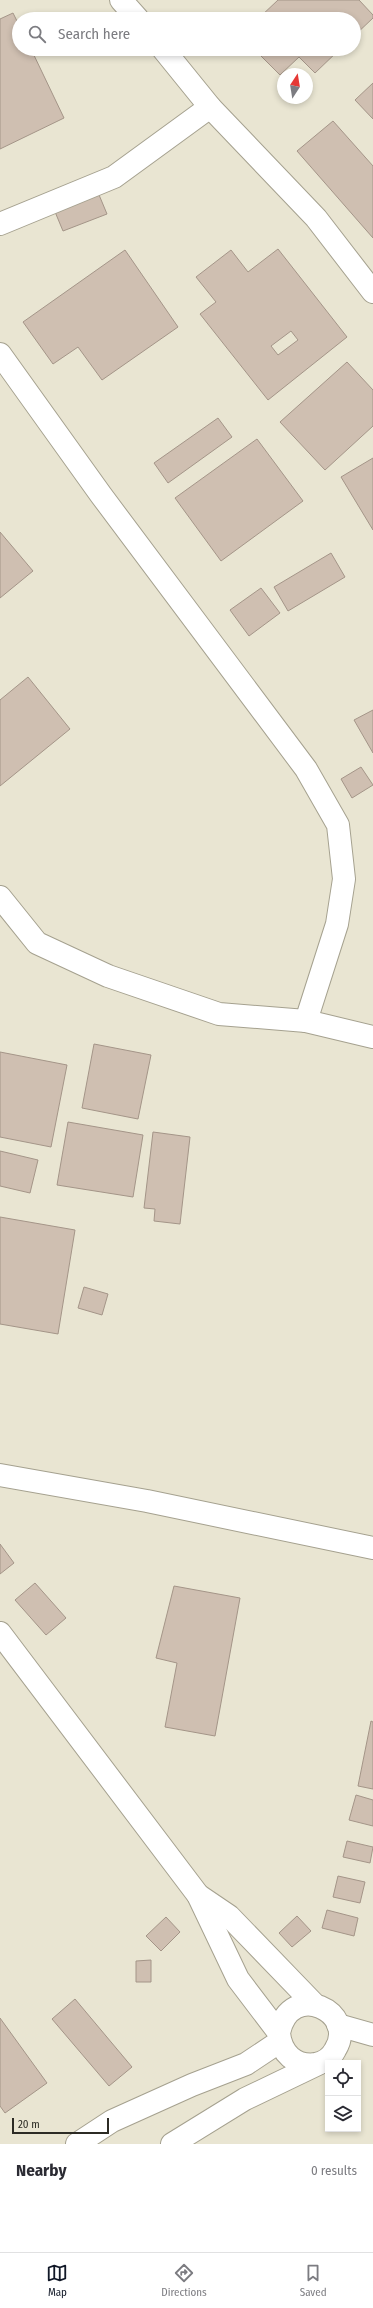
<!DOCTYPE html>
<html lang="en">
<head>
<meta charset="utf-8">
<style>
	:root { --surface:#fff; --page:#f7f7f7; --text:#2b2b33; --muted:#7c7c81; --line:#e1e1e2; --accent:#111827 }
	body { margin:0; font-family:"Fira Sans Condensed",sans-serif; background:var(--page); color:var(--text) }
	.controls { position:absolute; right:12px; bottom:12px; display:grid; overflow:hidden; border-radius:0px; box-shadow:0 2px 6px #0003 }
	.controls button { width:36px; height:36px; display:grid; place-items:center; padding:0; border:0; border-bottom:1px solid var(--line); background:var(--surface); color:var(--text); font:20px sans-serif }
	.compass { position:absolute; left:277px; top:68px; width:36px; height:36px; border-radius:50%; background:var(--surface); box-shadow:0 2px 6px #0003; rotate:12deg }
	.scale { position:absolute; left:12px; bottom:10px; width:97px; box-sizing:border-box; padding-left:4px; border:2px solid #2c2b24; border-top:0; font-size:11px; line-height:14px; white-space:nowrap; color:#2c2b24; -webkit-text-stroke:3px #e9e5d2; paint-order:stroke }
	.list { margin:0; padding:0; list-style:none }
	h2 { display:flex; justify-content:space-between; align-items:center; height:52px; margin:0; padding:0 16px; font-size:17px }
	h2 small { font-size:13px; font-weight:400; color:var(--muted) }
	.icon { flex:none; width:22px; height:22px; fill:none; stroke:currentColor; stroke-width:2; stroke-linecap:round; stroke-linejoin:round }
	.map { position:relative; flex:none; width:373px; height:2144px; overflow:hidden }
	.search { position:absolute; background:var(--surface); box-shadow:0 2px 6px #0003; left:12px; right:12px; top:12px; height:44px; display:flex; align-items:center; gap:10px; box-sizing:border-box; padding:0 14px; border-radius:22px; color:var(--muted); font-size:15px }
	.sheet { height:108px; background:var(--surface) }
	nav { display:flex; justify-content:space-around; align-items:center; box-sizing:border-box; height:56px; border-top:1px solid var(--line); background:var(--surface); font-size:11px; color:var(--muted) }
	nav a { display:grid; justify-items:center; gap:2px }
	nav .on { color:var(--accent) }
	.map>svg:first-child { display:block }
	.building { fill:#cfbfb1; stroke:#a49588; fill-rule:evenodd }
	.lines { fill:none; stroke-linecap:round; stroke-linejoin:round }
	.street-casing { stroke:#a5a18f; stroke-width:24 }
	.secondary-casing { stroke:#a5a18f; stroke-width:24 }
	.street { stroke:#fff; stroke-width:22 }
	.secondary { stroke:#fff; stroke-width:22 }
</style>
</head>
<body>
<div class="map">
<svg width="373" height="2144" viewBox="0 0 373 2144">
	<rect width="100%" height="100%" fill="#e9e5d2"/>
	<g class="building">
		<path d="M278 0H359L373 15V18L354 36V19H262L260 17Z"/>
		<path d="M13 13 19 25V49H31L64 118 0 149V19Z"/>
		<path d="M265 49H340L315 73 299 57 280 75 259 54Z"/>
		<path d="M373 83V119L355 100Z"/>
		<path d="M333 121 373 166V238L297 151Z"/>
		<path d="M97 190 107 214 63 231 53 207Z"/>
		<path d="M278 249 347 337 268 400 200 314 216 302 196 277 231 250 248 272ZM291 331 298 340 278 355 271 346Z"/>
		<path d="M125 250 178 327 102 380 78 347 53 364 23 322Z"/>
		<path d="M347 362 373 390V426L325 470 280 422Z"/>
		<path d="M218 418 232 437 168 483 154 463Z"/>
		<path d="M257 439 303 501 221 561 175 498Z"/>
		<path d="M373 458V530L341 477Z"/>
		<path d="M0 532 33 571 0 598Z"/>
		<path d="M331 553 345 577 288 611 274 587Z"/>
		<path d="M261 588 280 613 249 636 230 610Z"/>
		<path d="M28 677 70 729 0 786V700Z"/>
		<path d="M373 710V753L354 720Z"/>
		<path d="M361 767 373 785 352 798 341 779Z"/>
		<path d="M94 1044 151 1055 138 1119 82 1108Z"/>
		<path d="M0 1052 67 1065 51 1147 0 1137Z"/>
		<path d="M68 1122 143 1135 133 1197 57 1185Z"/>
		<path d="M153 1132 190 1137 180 1224 154 1221 155 1209 144 1208Z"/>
		<path d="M0 1151 38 1160 30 1193 0 1186Z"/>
		<path d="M0 1217 75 1230 58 1334 0 1324Z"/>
		<path d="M84 1287 108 1294 102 1315 78 1308Z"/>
		<path d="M0 1544 14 1563 0 1574Z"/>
		<path d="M35 1583 66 1618 46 1635 15 1600Z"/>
		<path d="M174 1586 240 1598 215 1736 165 1727 177 1663 156 1658Z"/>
		<path d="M371 1721 373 1722V1789L358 1786Z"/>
		<path d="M356 1795 373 1800V1826L349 1820Z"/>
		<path d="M347 1841 373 1847 370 1863 343 1857Z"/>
		<path d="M338 1876 365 1882 360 1903 333 1897Z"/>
		<path d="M327 1910 358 1918 354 1936 322 1928Z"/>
		<path d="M297 1916 311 1931 292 1947 279 1933Z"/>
		<path d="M166 1917 180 1932 161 1951 146 1936Z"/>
		<path d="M151 1960V1982H136V1961Z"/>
		<path d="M75 1999 132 2067 109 2086 52 2019Z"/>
		<path d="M0 2018 47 2083 5 2113 0 2106Z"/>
	</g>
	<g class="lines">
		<g class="street-casing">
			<g id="street">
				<path d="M121 0 138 19"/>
				<path d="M163 49 210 107 316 218 373 292"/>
				<path d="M0 224 114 177 210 107"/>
				<path d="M0 354 101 495 306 769 338 825 344 879 337 924 306 1021"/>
				<path d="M0 897 37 943 108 976 219 1014 306 1021 373 1037"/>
				<path d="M0 1475 147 1501 373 1548"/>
			</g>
		</g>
		<g class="secondary-casing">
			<g id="secondary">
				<path d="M0 1633 198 1895 238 1979 279 2033C281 2053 295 2067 316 2064 325 2062 331 2058 335 2050 359 2012 290 1979 279 2033"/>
				<path d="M198 1895 229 1916 314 2004"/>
				<path d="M338 2025 373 2035"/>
				<path d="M77 2144 112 2121 192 2085 246 2064 279 2042"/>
				<path d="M172 2144 245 2099 318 2064"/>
			</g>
		</g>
		<use href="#street" class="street"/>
		<use href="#secondary" class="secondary"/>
	</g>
</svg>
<div class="controls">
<button><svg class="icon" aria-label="locate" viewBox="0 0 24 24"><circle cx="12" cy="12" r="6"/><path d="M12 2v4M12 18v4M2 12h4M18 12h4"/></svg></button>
<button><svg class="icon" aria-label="layers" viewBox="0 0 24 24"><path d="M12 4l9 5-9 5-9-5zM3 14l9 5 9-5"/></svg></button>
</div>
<svg class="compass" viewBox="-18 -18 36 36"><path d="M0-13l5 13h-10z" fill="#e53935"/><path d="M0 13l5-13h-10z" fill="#7c7c81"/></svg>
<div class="scale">20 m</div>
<div class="search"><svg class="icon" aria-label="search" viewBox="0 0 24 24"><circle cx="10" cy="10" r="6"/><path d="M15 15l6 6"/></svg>Search here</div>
</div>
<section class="sheet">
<h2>Nearby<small>0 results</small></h2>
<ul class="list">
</ul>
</section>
<nav>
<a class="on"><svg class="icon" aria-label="map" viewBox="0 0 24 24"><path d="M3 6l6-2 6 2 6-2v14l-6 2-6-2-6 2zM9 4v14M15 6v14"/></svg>Map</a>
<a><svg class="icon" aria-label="directions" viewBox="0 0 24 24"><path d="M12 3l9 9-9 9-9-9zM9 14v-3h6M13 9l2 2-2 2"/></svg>Directions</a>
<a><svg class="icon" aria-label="saved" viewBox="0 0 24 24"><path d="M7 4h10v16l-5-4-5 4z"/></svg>Saved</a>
</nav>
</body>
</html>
